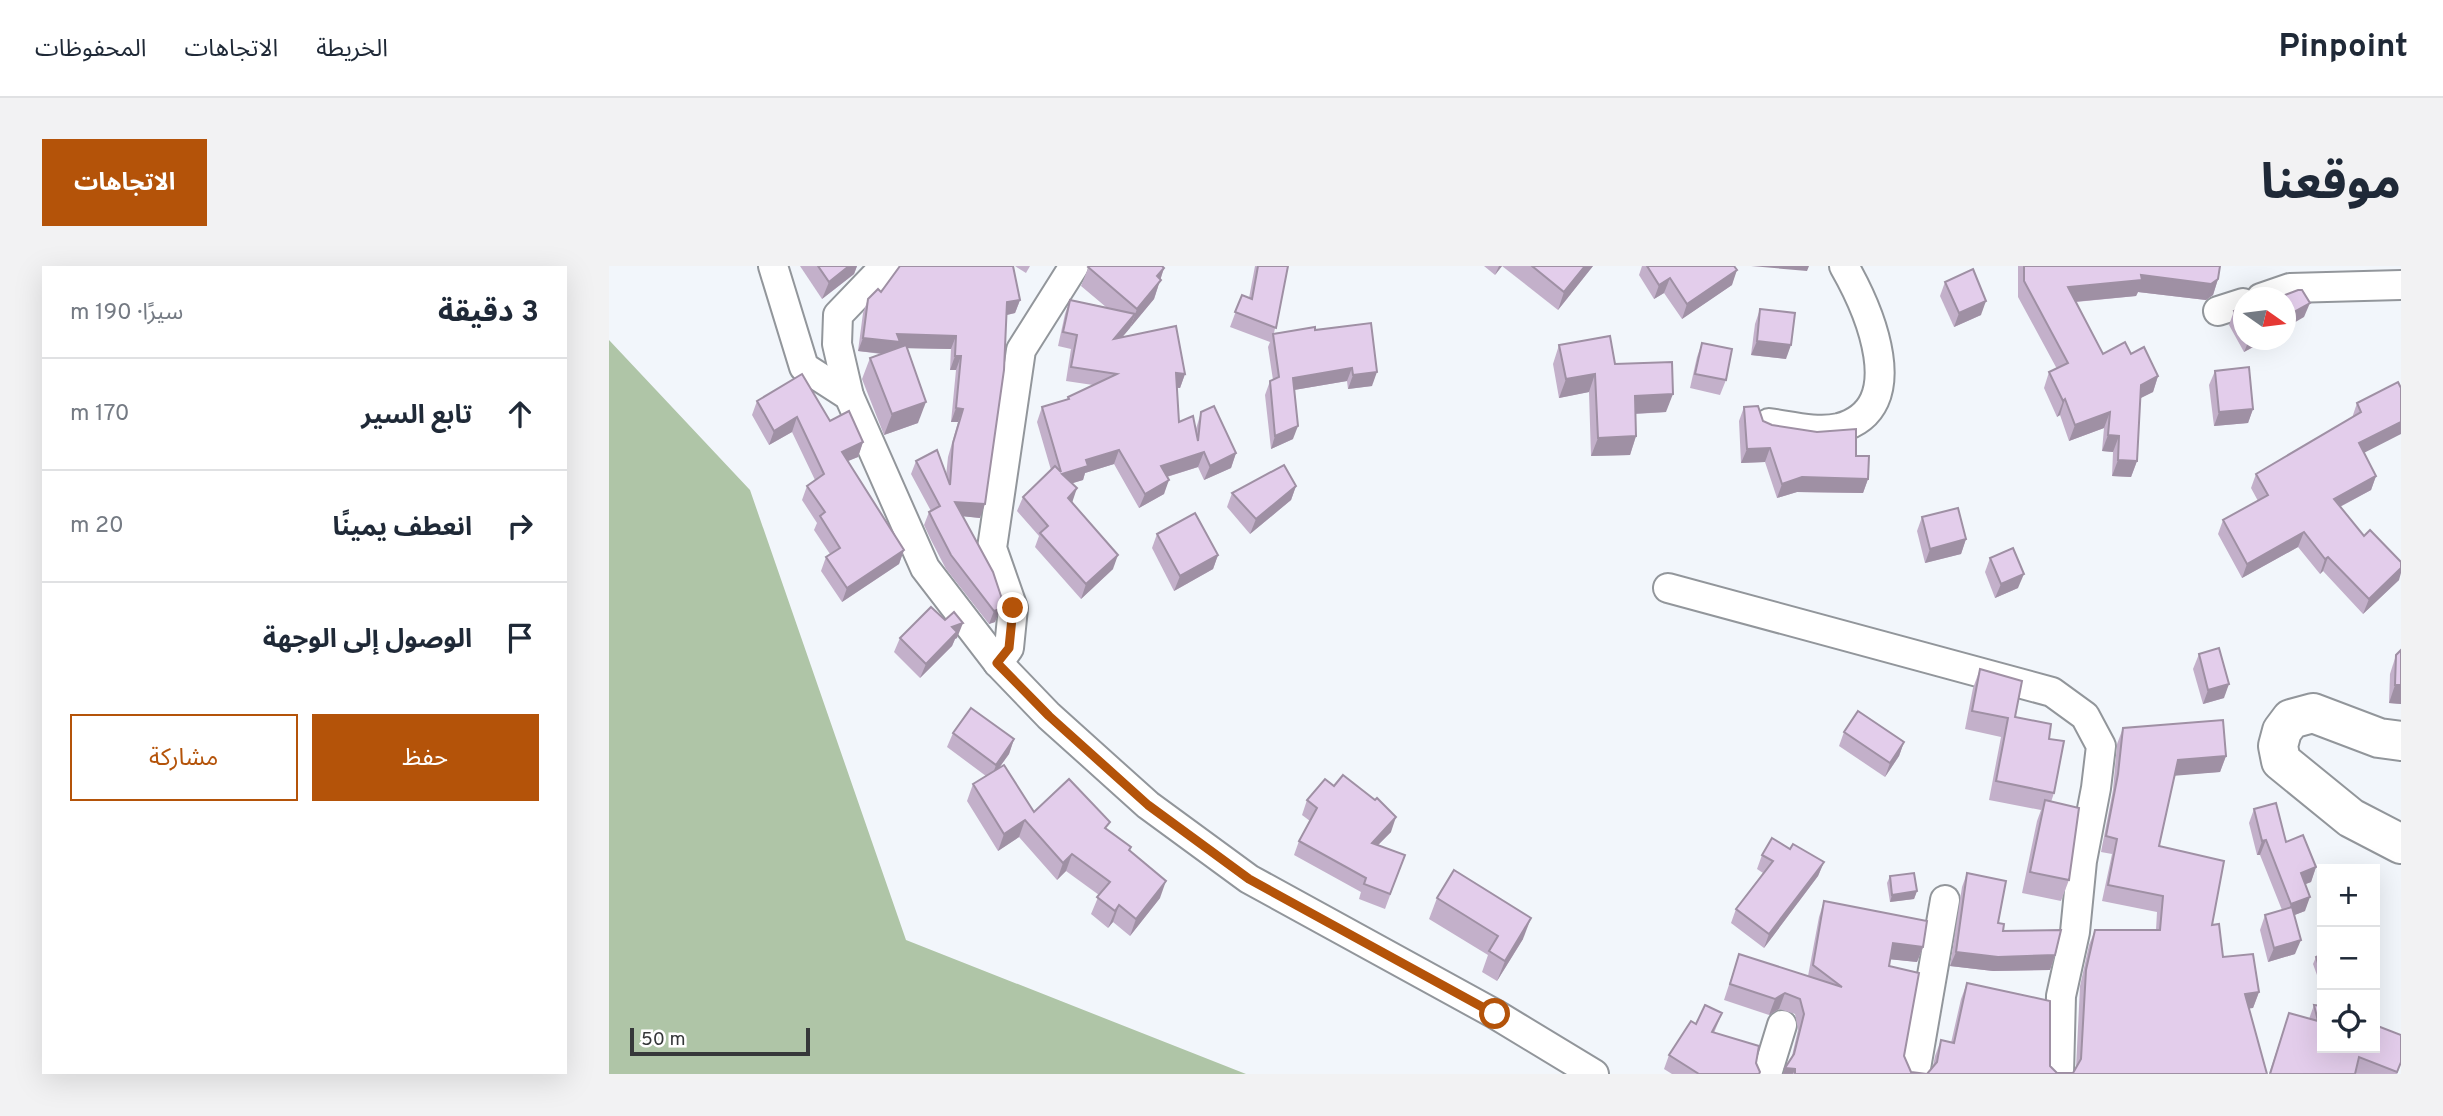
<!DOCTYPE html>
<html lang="ar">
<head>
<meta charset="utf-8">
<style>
	:root { --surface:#fff; --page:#f2f2f3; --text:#1f2937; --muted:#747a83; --line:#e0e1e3; --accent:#b45309 }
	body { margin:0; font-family:Overpass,"Noto Sans Arabic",sans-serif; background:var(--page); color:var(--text); direction:rtl }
	.controls { position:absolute; right:21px; bottom:21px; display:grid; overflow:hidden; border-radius:0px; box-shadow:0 7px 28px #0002 }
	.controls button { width:63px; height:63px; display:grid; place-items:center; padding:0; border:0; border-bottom:2px solid var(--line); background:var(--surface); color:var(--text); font:35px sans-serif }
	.compass { position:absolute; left:1624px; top:21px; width:63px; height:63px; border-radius:50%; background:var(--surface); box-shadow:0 7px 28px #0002; rotate:104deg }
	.scale { position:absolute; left:21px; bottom:18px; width:180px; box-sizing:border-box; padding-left:7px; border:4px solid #36383a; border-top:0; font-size:19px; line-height:24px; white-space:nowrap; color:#36383a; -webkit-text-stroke:5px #fff; paint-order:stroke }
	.stop { position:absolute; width:21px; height:21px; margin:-16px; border:5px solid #b45309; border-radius:50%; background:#fff }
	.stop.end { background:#b45309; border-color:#fff; box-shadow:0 2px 7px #0008 }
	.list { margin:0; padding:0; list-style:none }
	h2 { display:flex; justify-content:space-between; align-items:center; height:91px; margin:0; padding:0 28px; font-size:30px }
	h2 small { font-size:23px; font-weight:400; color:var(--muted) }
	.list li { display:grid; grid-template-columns:46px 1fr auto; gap:21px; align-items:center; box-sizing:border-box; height:112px; padding:0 28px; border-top:2px solid var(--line) }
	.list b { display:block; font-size:26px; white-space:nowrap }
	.list em { font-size:23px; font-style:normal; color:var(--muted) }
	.actions { display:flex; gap:14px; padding:21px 28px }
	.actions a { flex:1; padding:16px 0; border:2px solid var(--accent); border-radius:0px; text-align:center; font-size:24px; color:var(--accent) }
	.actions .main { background:var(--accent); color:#fff }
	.icon { flex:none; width:38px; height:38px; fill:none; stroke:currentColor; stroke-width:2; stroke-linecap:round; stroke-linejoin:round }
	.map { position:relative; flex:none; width:1792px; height:808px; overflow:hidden; direction:ltr; border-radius:0px }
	header { display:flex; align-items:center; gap:42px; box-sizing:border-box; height:98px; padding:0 35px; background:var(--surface); border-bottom:2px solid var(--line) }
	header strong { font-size:33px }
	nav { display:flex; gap:38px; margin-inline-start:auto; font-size:24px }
	.intro { display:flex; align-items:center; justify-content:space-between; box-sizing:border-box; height:168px; padding:0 42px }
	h1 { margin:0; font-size:49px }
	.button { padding:18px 32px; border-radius:0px; background:var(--accent); color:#fff; font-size:24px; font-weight:700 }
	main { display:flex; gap:42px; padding:0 42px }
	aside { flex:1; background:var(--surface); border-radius:0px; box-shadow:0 7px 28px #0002 }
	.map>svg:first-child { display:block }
	.forest { fill:#afc5a7 }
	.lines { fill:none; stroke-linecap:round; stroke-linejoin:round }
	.street-casing { stroke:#92969b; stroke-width:32 }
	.secondary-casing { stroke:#92969b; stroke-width:42 }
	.street { stroke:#fff; stroke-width:28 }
	.secondary { stroke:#fff; stroke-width:38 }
	.wall { fill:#c3b0ca }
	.shaded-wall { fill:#9f90a4 }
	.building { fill:#e3cdeb; stroke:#9f90a4; stroke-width:2 }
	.route { stroke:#b45309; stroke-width:9 }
</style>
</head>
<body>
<header>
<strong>Pinpoint</strong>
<nav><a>الخريطة</a><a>الاتجاهات</a><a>المحفوظات</a></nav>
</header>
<div class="intro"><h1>موقعنا</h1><a class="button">الاتجاهات</a></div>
<main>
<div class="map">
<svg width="1792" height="808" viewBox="0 0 1792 808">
	<rect width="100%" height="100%" fill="#f2f6fb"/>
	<path class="forest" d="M0 74 141 224 297 674 637 808H0Z"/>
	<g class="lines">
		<g class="street-casing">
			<g id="street">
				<path d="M164 0 195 101 240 130 316 302 389 397 440 450 539 539 640 613 886 748 985 808"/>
				<path d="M1652 32 1681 22 1792 19"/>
				<path d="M1609 45 1634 37"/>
				<path d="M240 130 228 78 229 49 276 0"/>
				<path d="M1160 157C1182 160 1208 167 1230 162 1304 142 1259 42 1235 0"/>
				<path d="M1059 322 1443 426 1476 450 1492 480 1487 522 1473 595 1466 666 1452 730 1450 808"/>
				<path d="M389 397 400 382 404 342 383 282 412 84 465 0"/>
				<path d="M1158 808 1173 759"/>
				<path d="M1306 808 1336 634"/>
			</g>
		</g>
		<g class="secondary-casing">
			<path id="secondary" d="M1792 475 1770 472 1704 447 1682 453 1673 465 1669 480 1672 495 1742 552 1792 578"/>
		</g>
		<use href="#street" class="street"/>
		<use href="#secondary" class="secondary"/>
	</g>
	<g class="wall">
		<path d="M191 0H248L245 8 213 33Z"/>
		<path d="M406 0H421L417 7Z"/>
		<path d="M480 0 555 2 545 33 513 71 576 108 571 122H568L570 156 587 163 592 146 627 187 622 202 595 214 589 201 558 211 555 228 530 242 505 198 476 207 474 214 463 217V237L504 303 472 333 426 281 430 270 408 245 414 231 442 204 428 156 433 141 458 134 459 131 484 119 457 115 462 83 449 80 456 48 461 34 497 41 472 20Z"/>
		<path d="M646 0H679L665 67 706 64 763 120 739 123 738 115 685 124 684 173 662 183 656 129 661 115 664 114 659 81 661 76 621 61 633 29 640 32Z"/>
		<path d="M875 0H893L886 9Z"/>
		<path d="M893 0H984L949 44Z"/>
		<path d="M1033 0H1125L1123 19 1073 53 1055 27 1045 33 1030 9Z"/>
		<path d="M1409 0H1611L1609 13 1604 29 1597 34 1529 26 1527 30 1467 36 1494 88H1522L1549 110 1544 126 1531 132 1528 195 1522 211 1503 210 1504 186 1493 185 1495 162 1460 175 1451 149 1448 151 1435 122 1440 106 1448 103 1409 31Z"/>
		<path d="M1336 16 1372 49 1345 61 1331 30Z"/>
		<path d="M272 26 411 34 406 47 398 49 371 252 354 250 391 343 386 356 380 358 337 303 322 274 315 259 320 246 322 245 302 208 307 195 337 210 339 191 349 156H342L347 104H341L342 83 298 82 309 157 275 169 253 113 261 92 272 88 249 85 254 47 259 33Z"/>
		<path d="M1634 41V74H1657L1635 86 1620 59 1625 45Z"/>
		<path d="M1151 43 1177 93 1142 89 1146 58Z"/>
		<path d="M1093 77 1117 114 1111 129 1081 122 1088 91Z"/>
		<path d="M950 79 1006 98 1057 146 1027 148V170L1021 189 982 190 980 126 950 132 944 98Z"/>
		<path d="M1606 105 1644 143 1639 157 1605 160 1600 119Z"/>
		<path d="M1789 116 1755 186 1767 210 1762 224 1731 241 1790 314 1754 348 1714 305 1711 308 1689 281 1633 312 1609 268 1614 254 1649 235 1642 222 1647 208 1743 152 1748 137Z"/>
		<path d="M148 135 221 155 254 176 249 191 238 195 295 284 290 298 233 336 212 305 217 291 221 288 205 264 208 257 193 234 198 220 206 214 183 166 160 179 143 149Z"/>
		<path d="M1135 141 1154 155 1163 159 1247 190 1259 213 1254 227 1188 226 1168 232 1156 196 1132 197 1130 155Z"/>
		<path d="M687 220 682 234 641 268 618 241 623 227Z"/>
		<path d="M1313 251 1357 273 1352 288 1316 297 1308 265Z"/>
		<path d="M548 268 609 289 604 303 565 325 543 282Z"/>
		<path d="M1381 292 1409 322 1386 332 1376 306Z"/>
		<path d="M291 372H348L346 373 343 380 311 412 285 386Z"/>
		<path d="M1590 388 1615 432 1594 438 1584 403Z"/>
		<path d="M1787 389 1792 438 1780 437 1781 408Z"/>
		<path d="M1371 403 1406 451 1440 473 1445 527 1442 536 1460 614 1452 635 1413 627 1428 555 1432 544 1380 534 1392 471 1356 463 1364 422Z"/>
		<path d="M1514 462 1617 490 1611 506 1565 509 1550 580 1603 659 1614 691 1650 726 1644 742H1640L1658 808H1174L1182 794 1189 764 1186 748 1170 743 1160 749 1115 734 1130 688 1199 710 1210 651 1215 635 1314 681 1308 696 1281 693 1280 700 1295 790 1302 806 1318 808 1324 800 1326 790 1332 774 1342 777 1352 733 1358 717 1448 807H1464L1467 802 1471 720 1480 679 1486 664H1547L1548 646 1493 635 1503 588 1492 586 1504 524 1508 478Z"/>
		<path d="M1235 466 1295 476 1290 490 1276 511 1230 480Z"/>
		<path d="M344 467 405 473 400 488 390 502 425 546 498 563 522 581 521 585 551 632 521 670 504 656 499 662 482 648 490 629 457 605 448 614 410 571 389 585 358 535 364 518 377 510 338 481Z"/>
		<path d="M698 534 782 566 769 579 796 589 776 643 750 633 752 626 685 589 690 575 701 555 693 549Z"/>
		<path d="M1645 543 1677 576 1707 601 1702 616 1696 618V645L1685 649 1686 688 1659 696 1651 664 1656 649 1673 644 1651 589H1648L1640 557Z"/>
		<path d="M1181 583 1215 596 1209 610 1155 682 1122 657 1127 643 1154 607 1148 603 1153 589Z"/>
		<path d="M1358 607 1394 665 1446 689 1441 704 1384 705 1341 700 1353 621Z"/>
		<path d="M1281 610 1308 625 1305 633 1281 636 1278 617Z"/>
		<path d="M828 632 914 673 888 715 873 706 879 689 820 653Z"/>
		<path d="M1713 688V723L1704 698 1707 691Z"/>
		<path d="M1705 739 1792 797 1788 808H1660L1680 747 1700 753Z"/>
		<path d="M1113 747 1105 767 1147 797 1150 808H1063L1055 803 1060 789 1087 758Z"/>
	</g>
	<g class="shaded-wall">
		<path d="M240 0H248L245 8 213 33 220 16Z"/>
		<path d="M890 0H893L886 9Z"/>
		<path d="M976 0H984L949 44 955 26Z"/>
		<path d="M1142 0H1200L1198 5Z"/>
		<path d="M555 2 545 33 521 62 528 43 548 10Z"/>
		<path d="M1128 4 1123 19 1073 53 1078 38Z"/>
		<path d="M1532 9 1609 13 1604 29 1597 34 1529 26 1527 30 1453 37 1459 21Z"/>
		<path d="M1061 12 1055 27 1045 33 1050 19Z"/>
		<path d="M411 34 406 47 393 50 398 36Z"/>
		<path d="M1377 35 1372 49 1345 61 1350 47Z"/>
		<path d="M1701 37 1695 51 1676 62V51Z"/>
		<path d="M526 48 521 62 500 87 505 73Z"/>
		<path d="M288 68 347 70 342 83 289 82 286 89 249 85 254 72Z"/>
		<path d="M1640 74H1657L1635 86Z"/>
		<path d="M1148 75 1182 79 1177 93 1142 89Z"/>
		<path d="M346 90H352L347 104H341Z"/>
		<path d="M743 102 738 115 679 125 684 112Z"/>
		<path d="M768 106 763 120 739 123 744 109Z"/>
		<path d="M567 107 576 108 571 122 561 121Z"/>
		<path d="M986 108 980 126 950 132 957 113Z"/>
		<path d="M1549 110 1544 126 1526 135 1532 119Z"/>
		<path d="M1064 128 1057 146 1019 148 1026 130Z"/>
		<path d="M1456 133 1451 149 1448 151 1454 135Z"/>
		<path d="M317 136 309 157 275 169 283 148Z"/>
		<path d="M347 142 354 143 349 156H342Z"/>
		<path d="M1644 143 1639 157 1605 160 1610 146Z"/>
		<path d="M1501 146 1495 162 1460 175 1466 159Z"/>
		<path d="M188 151 183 166 160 179 165 165Z"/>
		<path d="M1792 156V168L1745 192 1750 177Z"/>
		<path d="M689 160 684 173 662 183 666 170Z"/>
		<path d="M1499 169 1510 170 1504 186 1493 185Z"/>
		<path d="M1027 170 1021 189 982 190 989 172Z"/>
		<path d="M254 176 249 191 227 200 233 186Z"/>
		<path d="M1161 182 1156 196 1132 197 1138 183Z"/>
		<path d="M510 184 505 198 476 207 474 214 448 222 453 208 477 194Z"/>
		<path d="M595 186 589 201 547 214 552 200Z"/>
		<path d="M627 187 622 202 595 214 601 200Z"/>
		<path d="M1509 194 1528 195 1522 211 1503 210Z"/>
		<path d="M1767 210 1762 224 1719 247 1725 233Z"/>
		<path d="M1193 211 1259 213 1254 227 1188 226 1168 232 1173 218Z"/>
		<path d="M560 214 555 228 530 242 536 228Z"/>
		<path d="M687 220 682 234 641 268 647 253Z"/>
		<path d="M468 222 463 237 459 232Z"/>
		<path d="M346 236 376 238 371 252 341 249Z"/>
		<path d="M1695 266 1689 281 1633 312 1638 298Z"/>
		<path d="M1357 273 1352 288 1316 297 1321 283Z"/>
		<path d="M295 284 290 298 233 336 238 322Z"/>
		<path d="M509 289 504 303 472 333 477 318Z"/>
		<path d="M609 289 604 303 565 325 571 310Z"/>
		<path d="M1719 291 1714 305 1711 308 1716 293Z"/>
		<path d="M1792 302V307L1790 314 1754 348 1760 333Z"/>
		<path d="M1415 308 1409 322 1386 332 1392 318Z"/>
		<path d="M391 343 386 356 380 358 385 345Z"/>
		<path d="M354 357 348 372 346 373 343 380 311 412 317 398 343 361Z"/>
		<path d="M1620 418 1615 432 1594 438 1599 424Z"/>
		<path d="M1786 419H1792V438L1780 437Z"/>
		<path d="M405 473 400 488 382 513 387 499Z"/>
		<path d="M1295 476 1290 490 1276 511 1281 497Z"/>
		<path d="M1617 490 1611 506 1563 510 1569 494Z"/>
		<path d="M787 551 782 566 757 591 763 577Z"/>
		<path d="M416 554 410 571 389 585 395 568Z"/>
		<path d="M1657 574 1651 589H1648L1653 575Z"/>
		<path d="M463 588 457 605 448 614 454 597Z"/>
		<path d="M1215 596 1209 610 1155 682 1160 668Z"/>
		<path d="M1707 601 1702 616 1687 622 1692 607Z"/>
		<path d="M557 615 551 632 521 670 527 653Z"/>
		<path d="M1308 625 1305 633 1281 636 1283 629Z"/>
		<path d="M1701 631 1696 645 1676 653 1682 638Z"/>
		<path d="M510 639 504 656 499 662 506 645Z"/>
		<path d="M922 652 914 673 888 715 896 695Z"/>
		<path d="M1692 674 1686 688 1659 696 1665 682Z"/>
		<path d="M1284 677 1314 681 1308 696 1278 693Z"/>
		<path d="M1347 686 1446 689 1441 704 1384 705 1341 700Z"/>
		<path d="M1650 726 1644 742 1631 744 1636 728Z"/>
		<path d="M1176 727 1170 743 1160 749 1166 733Z"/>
		<path d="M1176 802 1186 803 1184 808H1174Z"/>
	</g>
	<g class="building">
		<path d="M209 0H240L220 16Z"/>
		<path d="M291 0H404L411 34 398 36 395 104 376 238 346 236 384 306 392 330 391 343 385 345 342 289 327 260 320 246 331 240 307 195 328 184 341 219 344 177 354 143 347 142 352 90H346L347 70 288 68 291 76 254 72 259 33 269 23 272 26Z"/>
		<path d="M480 0H553L555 2 548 10 552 14 528 43 479 1Z"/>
		<path d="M649 0H679L667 62 626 46 633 29 643 33Z"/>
		<path d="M923 0H976L955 26Z"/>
		<path d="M1038 0H1125L1128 4 1078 38 1061 12 1050 19Z"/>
		<path d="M1415 0H1611L1609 13 1602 18 1532 9 1533 14 1459 21 1494 88 1516 76 1522 88 1535 81 1549 110 1532 119 1528 195 1509 194 1510 170 1499 169 1501 146 1466 159 1456 133 1454 135 1440 106 1459 97 1415 15Z"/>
		<path d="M1364 3 1377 35 1350 47 1336 16Z"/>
		<path d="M1689 24H1693L1701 37 1676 51V32H1668Z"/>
		<path d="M461 34 526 48 505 73 567 60 576 108 567 107 570 156 584 150 589 175 592 146 605 140 627 187 601 200 595 186 552 200 560 214 536 228 510 184 477 194 479 200 453 208 468 222 459 232 509 289 477 318 431 267 439 260 414 231 446 200 452 206 433 141 460 133 459 131 508 108 462 101 468 69 454 66Z"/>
		<path d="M1634 41V62L1625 45Z"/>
		<path d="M1151 43 1186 47 1182 79 1148 75Z"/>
		<path d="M762 57 768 106 744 109 743 102 684 112 689 160 666 170 661 115 670 111 664 68 706 61V64Z"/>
		<path d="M1001 70 1006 98 1063 96 1064 128 1026 130 1027 170 989 172 986 108 957 113 950 79Z"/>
		<path d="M1093 77 1123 83 1117 114 1086 108Z"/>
		<path d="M297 79 317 136 283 148 261 92Z"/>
		<path d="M1640 101 1644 143 1610 146 1606 105Z"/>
		<path d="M193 108 221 155 240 145 254 176 233 186 295 284 238 322 217 291 231 282 211 250 216 246 198 220 215 208 188 151 165 165 148 135Z"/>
		<path d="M1789 116 1792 122V156L1750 177 1767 210 1725 233 1755 270 1761 264 1792 296V302L1760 333 1719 291 1716 293 1695 266 1638 298 1614 254 1659 229 1647 208 1752 146 1748 137Z"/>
		<path d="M1149 140 1154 155 1163 159 1208 166 1247 163V190H1260L1259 213 1193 211 1173 218 1161 182 1138 183 1135 141Z"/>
		<path d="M675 199 687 220 647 253 623 227Z"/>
		<path d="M1349 242 1357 273 1321 283 1313 251Z"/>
		<path d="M586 247 609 289 571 310 548 268Z"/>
		<path d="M1404 282 1415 308 1392 318 1381 292Z"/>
		<path d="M322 341 336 354 345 346 354 357 343 361 348 366 317 398 291 372Z"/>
		<path d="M1610 382 1620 418 1599 424 1590 388Z"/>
		<path d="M1792 384V419H1786L1787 389Z"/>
		<path d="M1371 403 1413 415 1406 451 1442 458 1440 473 1455 475 1445 527 1387 515 1399 452 1363 445Z"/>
		<path d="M362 442 405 473 387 499 344 467Z"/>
		<path d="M1249 445 1295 476 1281 497 1235 466Z"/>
		<path d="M1614 454 1617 490 1569 494 1550 580 1615 595 1603 659 1610 658 1614 691 1644 688 1650 726 1636 728 1658 808H1186V803L1176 802 1185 788 1195 748 1191 733 1176 727 1166 733 1121 718 1130 688 1233 721 1204 699 1215 635 1318 655 1314 681 1284 677 1280 700 1310 707 1295 790 1302 806 1318 808 1328 796 1332 774 1345 777 1358 717 1441 735V800L1448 807H1464L1472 793 1477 704 1486 664H1551L1554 630 1499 619 1508 573 1497 570 1509 508 1514 462Z"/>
		<path d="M395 499 425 546 460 513 501 556 496 562 522 581 520 584 557 615 527 653 510 639 506 645 488 631 501 616 463 588 454 597 416 554 395 568 364 518Z"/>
		<path d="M734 509 766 534 768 532 787 551 763 577 796 589 781 628 755 618 757 612 690 575 708 542 698 534 716 513 725 520Z"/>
		<path d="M1436 534 1470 542 1460 614 1421 606Z"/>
		<path d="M1667 537 1677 576 1694 569 1707 601 1692 607 1701 631 1682 638 1657 574 1653 575 1645 543Z"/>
		<path d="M1163 572 1181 583 1184 578 1215 596 1160 668 1127 643 1164 595 1153 589Z"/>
		<path d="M845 604 922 652 896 695 880 685 889 670 828 632Z"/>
		<path d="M1305 607 1308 625 1283 629 1281 610Z"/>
		<path d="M1358 607 1397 615 1389 657 1395 658 1394 665 1452 664 1446 689 1389 691 1347 686Z"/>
		<path d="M1683 641 1692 674 1665 682 1656 649Z"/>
		<path d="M1713 688V710L1707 691Z"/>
		<path d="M1096 739 1113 747 1103 766 1150 780 1147 797 1151 806 1150 808H1090L1060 789 1082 755 1087 758Z"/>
		<path d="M1705 739 1713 740V782H1766V759L1792 769V796L1788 806 1750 791 1746 808H1661L1680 747 1709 755Z"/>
	</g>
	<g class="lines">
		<path class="route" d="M404 342 400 382 388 397 440 450 539 539 640 613 886 748"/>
	</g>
</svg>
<div class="controls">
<button>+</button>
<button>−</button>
<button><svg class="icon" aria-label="locate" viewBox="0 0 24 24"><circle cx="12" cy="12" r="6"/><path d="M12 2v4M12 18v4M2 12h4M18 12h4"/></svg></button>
</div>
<svg class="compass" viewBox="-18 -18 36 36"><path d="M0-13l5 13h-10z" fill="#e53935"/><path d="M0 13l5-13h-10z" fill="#747a83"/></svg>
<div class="scale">50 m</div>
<div class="stop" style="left:886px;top:748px"></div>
<div class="stop end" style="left:404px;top:342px"></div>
</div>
<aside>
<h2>3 دقيقة<small>سيرًا · 190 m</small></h2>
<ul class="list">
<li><svg class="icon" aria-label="ahead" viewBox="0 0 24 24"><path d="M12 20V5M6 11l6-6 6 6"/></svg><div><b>تابع السير</b></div><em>170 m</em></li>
<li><svg class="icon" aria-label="right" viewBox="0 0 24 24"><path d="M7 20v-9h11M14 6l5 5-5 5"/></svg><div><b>انعطف يمينًا</b></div><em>20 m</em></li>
<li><svg class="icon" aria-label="arrive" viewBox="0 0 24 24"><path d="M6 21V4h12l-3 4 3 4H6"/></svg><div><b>الوصول إلى الوجهة</b></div></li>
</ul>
<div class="actions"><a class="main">حفظ</a><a>مشاركة</a></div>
</aside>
</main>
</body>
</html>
